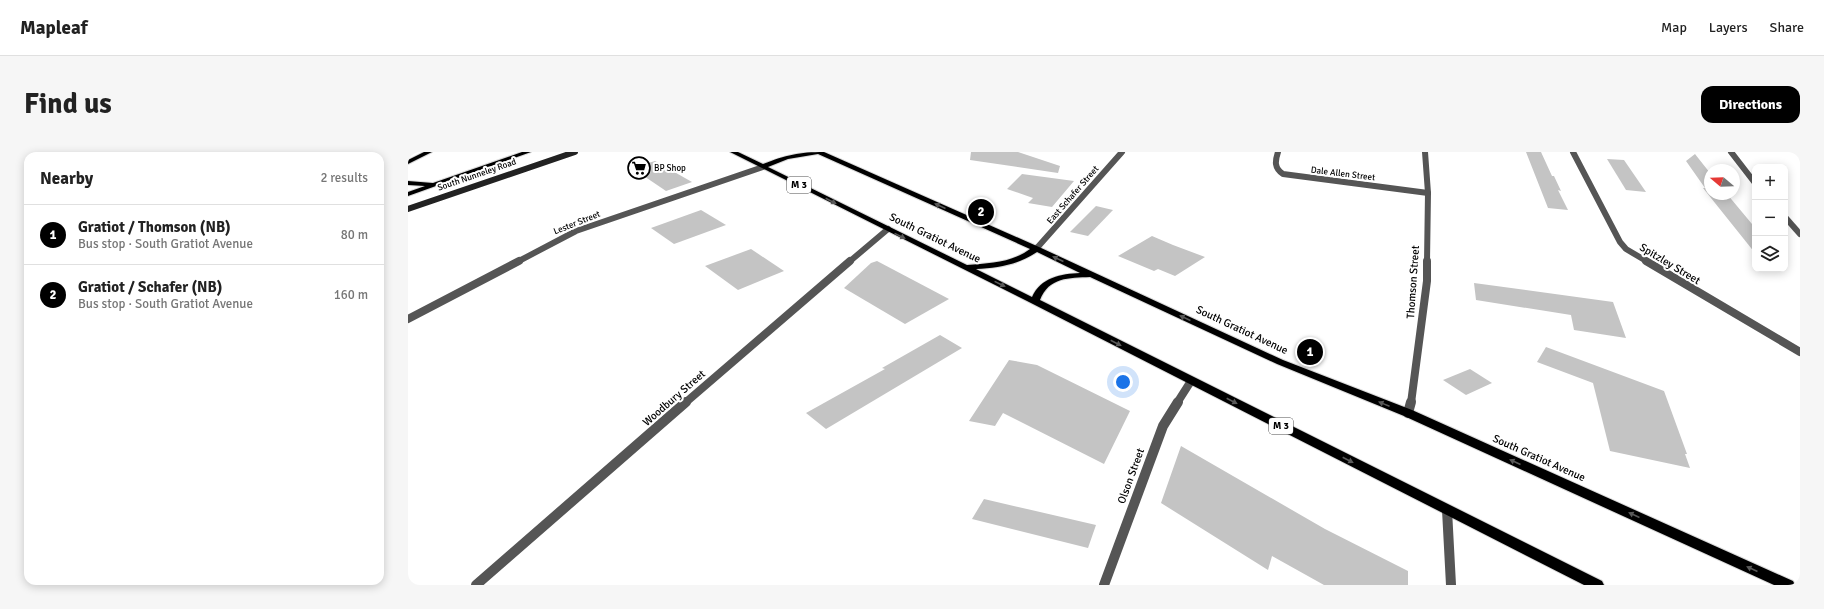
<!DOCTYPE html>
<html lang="en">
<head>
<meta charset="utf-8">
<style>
	:root { --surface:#fff; --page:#f6f6f6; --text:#222; --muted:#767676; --line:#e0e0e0; --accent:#000 }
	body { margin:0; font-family:Signika,sans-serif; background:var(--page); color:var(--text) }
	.controls { position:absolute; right:12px; top:12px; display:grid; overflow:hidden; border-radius:8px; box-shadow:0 2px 10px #0003 }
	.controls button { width:36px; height:36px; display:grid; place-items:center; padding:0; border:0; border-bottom:1px solid var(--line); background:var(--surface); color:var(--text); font:20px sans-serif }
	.compass { position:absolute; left:1296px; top:12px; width:36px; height:36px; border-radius:50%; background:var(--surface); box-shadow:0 2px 10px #0003; rotate:289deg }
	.you { position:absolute; left:715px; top:230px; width:14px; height:14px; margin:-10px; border:3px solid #fff; border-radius:50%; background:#1a73e8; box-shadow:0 0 0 6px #1a73e833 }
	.badge { display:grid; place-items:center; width:26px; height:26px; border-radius:50%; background:var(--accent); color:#fff; font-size:13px; font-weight:700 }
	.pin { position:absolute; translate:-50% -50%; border:2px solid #fff; box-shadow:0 1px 4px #0006 }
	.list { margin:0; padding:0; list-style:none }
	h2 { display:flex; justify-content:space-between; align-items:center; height:52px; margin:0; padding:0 16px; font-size:17px }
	h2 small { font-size:13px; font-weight:400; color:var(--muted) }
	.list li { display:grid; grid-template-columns:26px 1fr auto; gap:12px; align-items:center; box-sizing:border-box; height:60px; padding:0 16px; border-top:1px solid var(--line) }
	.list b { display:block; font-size:15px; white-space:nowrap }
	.list p { margin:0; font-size:13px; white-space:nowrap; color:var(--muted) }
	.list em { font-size:13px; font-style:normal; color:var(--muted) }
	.icon { flex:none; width:22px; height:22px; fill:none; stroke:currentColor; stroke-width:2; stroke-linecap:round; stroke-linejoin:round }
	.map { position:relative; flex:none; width:1392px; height:433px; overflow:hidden; border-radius:12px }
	header { display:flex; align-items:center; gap:24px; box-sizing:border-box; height:56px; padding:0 20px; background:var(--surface); border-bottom:1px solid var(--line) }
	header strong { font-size:19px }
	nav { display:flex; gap:22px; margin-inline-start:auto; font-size:14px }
	.intro { display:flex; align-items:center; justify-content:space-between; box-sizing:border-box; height:96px; padding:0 24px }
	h1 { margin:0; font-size:28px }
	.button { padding:10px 18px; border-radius:12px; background:var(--accent); color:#fff; font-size:14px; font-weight:700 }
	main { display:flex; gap:24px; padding:0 24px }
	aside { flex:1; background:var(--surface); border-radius:12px; box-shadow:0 2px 10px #0003 }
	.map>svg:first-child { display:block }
	.building { fill:#c4c4c4 }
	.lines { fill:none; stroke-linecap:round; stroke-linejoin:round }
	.primary-casing { stroke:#dbdbdb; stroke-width:2 }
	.street-far2 { stroke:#555; stroke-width:6 }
	.street-far1 { stroke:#555; stroke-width:8 }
	.street { stroke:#555; stroke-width:10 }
	.secondary { stroke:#222; stroke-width:6 }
	.primary { fill:#000; fill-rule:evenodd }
	.oneway { fill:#595959 }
	.labels { text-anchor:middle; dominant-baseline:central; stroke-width:4; stroke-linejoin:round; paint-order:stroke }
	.far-poi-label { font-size:9px; fill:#000; stroke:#fff; text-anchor:start }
	.far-street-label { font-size:9px; fill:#000; stroke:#fff }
	.shield { fill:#fff; stroke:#4c4c4c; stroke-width:1 }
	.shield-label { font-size:10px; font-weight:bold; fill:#000 }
	.street-label { font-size:11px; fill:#000; stroke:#fff }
</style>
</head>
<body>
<header>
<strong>Mapleaf</strong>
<nav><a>Map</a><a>Layers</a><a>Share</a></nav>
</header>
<div class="intro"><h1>Find us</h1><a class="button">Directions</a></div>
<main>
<aside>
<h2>Nearby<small>2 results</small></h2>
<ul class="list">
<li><span class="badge">1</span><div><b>Gratiot / Thomson (NB)</b><p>Bus stop · South Gratiot Avenue</p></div><em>80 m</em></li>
<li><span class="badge">2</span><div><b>Gratiot / Schafer (NB)</b><p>Bus stop · South Gratiot Avenue</p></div><em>160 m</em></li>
</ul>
</aside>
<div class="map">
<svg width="1392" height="433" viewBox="0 0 1392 433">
	<rect width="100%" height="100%" fill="#fff"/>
	<g class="building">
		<path d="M563 0H610L652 14 650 21 562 8Z"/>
		<path d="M1118 0H1133L1144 24H1146L1153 39 1150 38 1160 58 1140 56Z"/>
		<path d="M1287 2 1302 21V42H1319L1344 72 1347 73V101L1295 36H1297L1278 9Z"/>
		<path d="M1199 7 1216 8 1238 40 1218 38Z"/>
		<path d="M247 9 284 30 258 39 224 16Z"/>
		<path d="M614 22 666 29 644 55 620 51 625 46 599 37Z"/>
		<path d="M688 54 705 58 680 84 662 80Z"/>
		<path d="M293 58 318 73 266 92 243 76Z"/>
		<path d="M744 84 765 93 797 105 767 124 750 117 746 119 710 104Z"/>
		<path d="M343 97 376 119 330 138 297 114Z"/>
		<path d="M469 109 541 147 497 172 436 136 463 111Z"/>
		<path d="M1066 131 1205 150 1218 186 1166 178 1163 163 1068 148Z"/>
		<path d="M532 183 554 196 418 277 398 261 477 217 474 216Z"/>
		<path d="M1138 195 1256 239 1279 302H1277L1282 316 1202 299 1185 231 1129 210Z"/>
		<path d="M601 208 629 213 722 259 696 312 595 261 587 274 561 269Z"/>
		<path d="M1062 217 1084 231 1058 243 1035 228Z"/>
		<path d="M773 294 917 377 1000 419V433H916L864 404 860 418 753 351Z"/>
		<path d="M576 347 688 373 680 396 564 367Z"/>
	</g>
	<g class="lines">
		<g class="primary-casing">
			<g id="primary">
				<path d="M16 0H24L0 12V8Z"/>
				<path d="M114 0H123L0 44V40L17 34 0 33V29L25 31Z"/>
				<path d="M322 0H330L355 12C378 3 391 0 416 0L631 95 875 208 1004 258 1385 429 1387 433H1366L996 264 869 212 682 125C661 126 641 125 632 148L1194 429 1196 433H1176L619 149ZM410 2 622 97C603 111 582 111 559 113L360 15 380 7ZM629 100 672 121C653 122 633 125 624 145L568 117C590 116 610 113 629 100Z"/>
			</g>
		</g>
		<g class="street-far2">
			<path d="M870 0C867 9 866 16 875 22L1020 41"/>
			<path d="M1017 0 1020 41 1019 110"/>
			<path d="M1165 0 1212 90 1218 97 1240 110"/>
			<path d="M1323 0 1347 31"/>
			<path d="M1377 65 1392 82"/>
			<path d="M628 97 714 0"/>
			<path d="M109 110 168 79 355 15"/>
			<path d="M441 110 480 77"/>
		</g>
		<g class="street-far1">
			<path d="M1238 109 1392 200"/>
			<path d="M0 167 111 109"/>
			<path d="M277 251 442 109"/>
			<path d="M769 251 783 229"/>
			<path d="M1003 251 1019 129V109"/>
		</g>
		<g class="street">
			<path d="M1000 261 1003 250"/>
			<path d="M1039 358 1043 433"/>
			<path d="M68 433 278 250"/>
			<path d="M696 433 755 274 770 250"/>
		</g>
		<path class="secondary" d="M0 57 167 0"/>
		<use href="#primary" class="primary"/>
	</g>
	<defs><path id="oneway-solid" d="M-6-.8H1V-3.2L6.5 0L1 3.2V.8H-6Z"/></defs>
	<g class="oneway">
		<use href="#oneway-solid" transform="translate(423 49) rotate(27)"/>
		<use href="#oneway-solid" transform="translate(532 54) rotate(-156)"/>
		<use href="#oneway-solid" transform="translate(492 84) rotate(26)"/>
		<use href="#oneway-solid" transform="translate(650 107) rotate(-155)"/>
		<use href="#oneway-solid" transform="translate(592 132) rotate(26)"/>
		<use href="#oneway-solid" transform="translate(777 166) rotate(-155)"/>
		<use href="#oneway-solid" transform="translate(708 191) rotate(27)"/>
		<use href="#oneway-solid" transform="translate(824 249) rotate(27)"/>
		<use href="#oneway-solid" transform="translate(976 252) rotate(-158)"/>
		<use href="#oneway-solid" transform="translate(940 308) rotate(27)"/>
		<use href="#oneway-solid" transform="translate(1107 310) rotate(-156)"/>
		<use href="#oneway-solid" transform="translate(1226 363) rotate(-156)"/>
		<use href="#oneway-solid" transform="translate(1344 417) rotate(-156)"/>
	</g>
	<defs>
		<g id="supermarket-ring" transform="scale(1.15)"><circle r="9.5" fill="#fff" stroke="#000" stroke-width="1.5"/><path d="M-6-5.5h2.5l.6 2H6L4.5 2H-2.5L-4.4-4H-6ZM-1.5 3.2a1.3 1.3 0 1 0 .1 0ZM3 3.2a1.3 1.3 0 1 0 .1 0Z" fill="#000"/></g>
	</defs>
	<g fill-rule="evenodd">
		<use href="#supermarket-ring" x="231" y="16"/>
	</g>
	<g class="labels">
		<g class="far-poi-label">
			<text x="246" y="16">BP Shop</text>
		</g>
		<g class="far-street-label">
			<text transform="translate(935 22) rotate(7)">Dale Allen Street</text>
			<text transform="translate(69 23) rotate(-19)">South Nunneley Road</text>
			<text transform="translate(665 43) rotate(-49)">East Schafer Street</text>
			<text transform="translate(169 71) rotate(-22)">Lester Street</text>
		</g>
		<g class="shield">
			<rect x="379" y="25" width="24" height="16" rx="3"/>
			<rect x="861" y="266" width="24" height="16" rx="3"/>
		</g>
		<g class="shield-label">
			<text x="391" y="33">M 3</text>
			<text x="873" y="274">M 3</text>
		</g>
		<g class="street-label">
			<text transform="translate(527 86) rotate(26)">South Gratiot Avenue</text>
			<text transform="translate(1262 112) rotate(31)">Spitzley Street</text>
			<text transform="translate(1005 130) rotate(-86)">Thomson Street</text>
			<text transform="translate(834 178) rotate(25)">South Gratiot Avenue</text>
			<text transform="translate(266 246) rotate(-41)">Woodbury Street</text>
			<text transform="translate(1131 306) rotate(24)">South Gratiot Avenue</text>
			<text transform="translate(723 324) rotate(-70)">Olson Street</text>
		</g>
	</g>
</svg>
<div class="controls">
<button>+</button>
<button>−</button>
<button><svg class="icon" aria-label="layers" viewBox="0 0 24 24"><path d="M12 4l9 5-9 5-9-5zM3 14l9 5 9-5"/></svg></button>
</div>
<svg class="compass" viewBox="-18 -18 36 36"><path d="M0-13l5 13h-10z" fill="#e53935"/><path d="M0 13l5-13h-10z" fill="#767676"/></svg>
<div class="you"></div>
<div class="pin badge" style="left:902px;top:200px">1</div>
<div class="pin badge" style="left:573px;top:60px">2</div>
</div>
</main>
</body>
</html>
